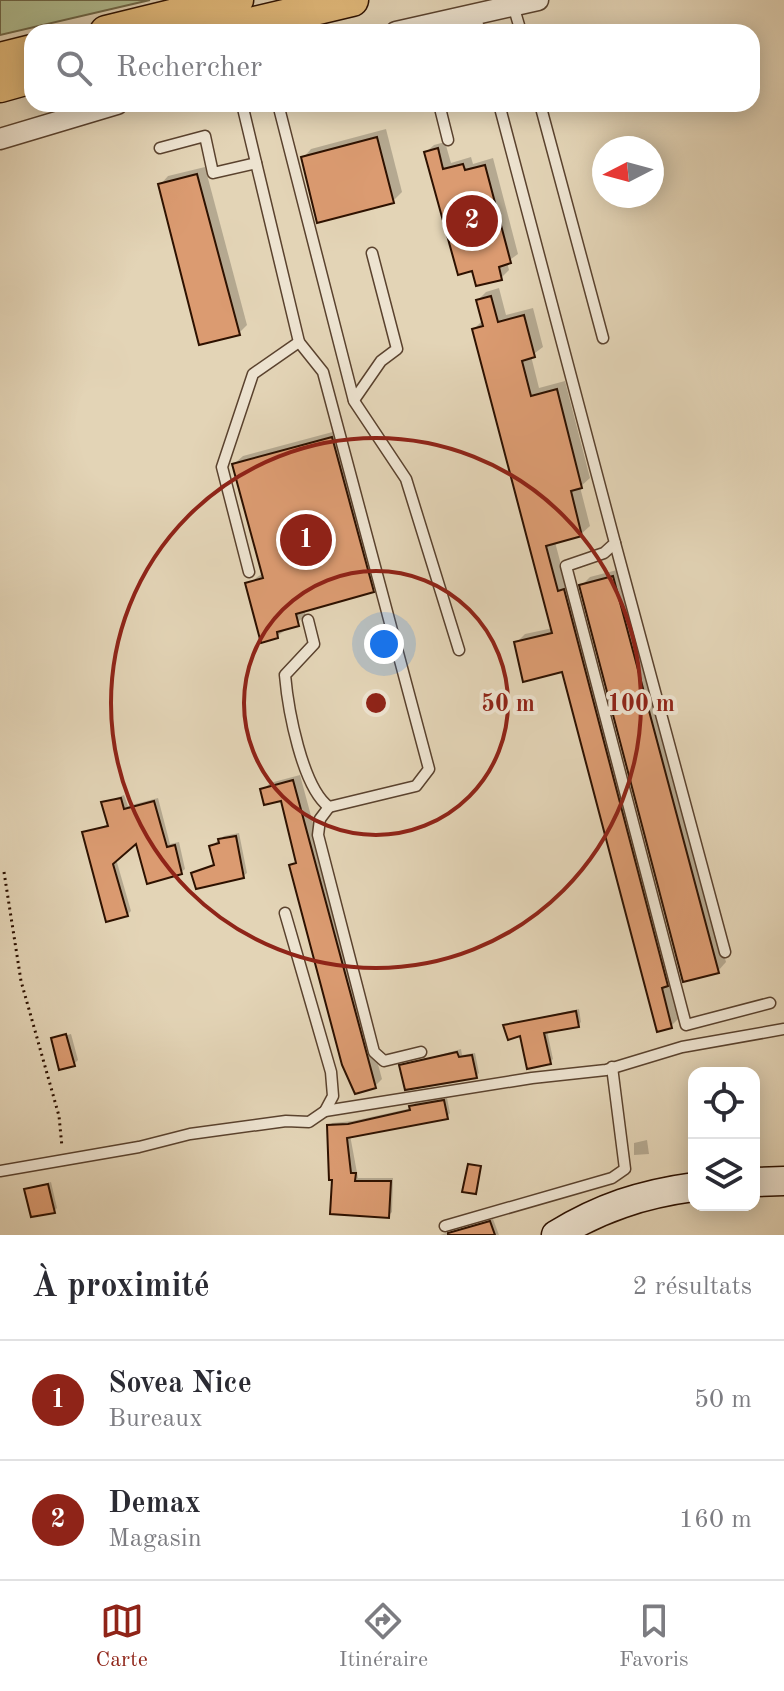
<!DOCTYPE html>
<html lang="fr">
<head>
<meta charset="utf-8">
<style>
	:root { --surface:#fff; --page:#f7f7f7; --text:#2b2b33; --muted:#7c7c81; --line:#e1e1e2; --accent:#8f2418 }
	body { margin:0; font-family:"Old Standard TT",serif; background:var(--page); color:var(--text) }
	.controls { position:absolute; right:24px; bottom:24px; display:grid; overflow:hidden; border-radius:16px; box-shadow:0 4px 20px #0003 }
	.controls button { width:72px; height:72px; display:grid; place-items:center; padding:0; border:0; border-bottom:2px solid var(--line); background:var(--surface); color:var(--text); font:40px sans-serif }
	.compass { position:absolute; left:592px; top:136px; width:72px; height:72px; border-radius:50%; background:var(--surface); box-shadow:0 4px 20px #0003; rotate:264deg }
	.you { position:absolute; left:384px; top:644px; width:28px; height:28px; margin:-20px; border:6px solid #fff; border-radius:50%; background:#1a73e8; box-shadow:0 0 0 12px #1a73e833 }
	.badge { display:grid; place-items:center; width:52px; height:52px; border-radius:50%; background:var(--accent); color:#fff; font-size:26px; font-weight:700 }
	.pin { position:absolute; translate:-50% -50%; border:4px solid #fff; box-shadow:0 2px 8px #0006 }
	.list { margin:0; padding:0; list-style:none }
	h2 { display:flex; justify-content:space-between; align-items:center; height:104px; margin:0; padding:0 32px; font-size:34px }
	h2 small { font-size:26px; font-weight:400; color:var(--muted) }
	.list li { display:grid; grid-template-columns:52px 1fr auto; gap:24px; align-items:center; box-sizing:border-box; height:120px; padding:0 32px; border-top:2px solid var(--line) }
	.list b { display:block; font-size:30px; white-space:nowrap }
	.list p { margin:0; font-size:26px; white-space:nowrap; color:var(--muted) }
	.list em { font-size:26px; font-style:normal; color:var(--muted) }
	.icon { flex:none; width:44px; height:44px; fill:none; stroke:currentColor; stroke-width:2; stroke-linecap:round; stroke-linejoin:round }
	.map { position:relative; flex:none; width:784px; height:1235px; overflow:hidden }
	.search { position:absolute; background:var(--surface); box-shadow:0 4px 20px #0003; left:24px; right:24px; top:24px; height:88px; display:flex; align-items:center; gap:20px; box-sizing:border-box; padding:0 28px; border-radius:24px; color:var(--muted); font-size:30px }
	.sheet { height:344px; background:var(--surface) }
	nav { display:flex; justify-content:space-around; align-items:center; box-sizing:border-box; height:112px; border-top:2px solid var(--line); background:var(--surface); font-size:22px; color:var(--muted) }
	nav a { display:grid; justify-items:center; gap:4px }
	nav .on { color:var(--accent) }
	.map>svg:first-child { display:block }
	.green { fill:#b0bd91; stroke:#6e6748; stroke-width:2 }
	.shadow { fill:#0003 }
	.building { fill:#db9b71; stroke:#2d1100; stroke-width:2 }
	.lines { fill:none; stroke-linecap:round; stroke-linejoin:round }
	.service-casing { stroke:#5a422e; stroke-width:13 }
	.minor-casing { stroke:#5a422e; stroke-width:23 }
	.secondary-casing { stroke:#2d1100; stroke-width:31 }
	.trunk-casing { stroke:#2d1100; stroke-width:35 }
	.path { stroke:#2d1100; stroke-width:3; stroke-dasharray:2 4; stroke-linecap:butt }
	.service { stroke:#ede3d0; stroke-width:10 }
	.minor { stroke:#ede3d0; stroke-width:20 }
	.secondary { stroke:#ede3d0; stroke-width:28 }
	.trunk { stroke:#e2ba7b; stroke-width:32 }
	.ring { fill:none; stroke:#8f2418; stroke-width:4 }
	.centre { fill:#8f2418; stroke:#ede3d0; stroke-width:4 }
	.ring-label { font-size:24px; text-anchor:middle; font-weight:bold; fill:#8f2418; stroke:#ede3d0; stroke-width:8; stroke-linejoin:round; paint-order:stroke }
</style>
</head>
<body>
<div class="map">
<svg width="784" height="1235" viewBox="0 0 784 1235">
	<rect width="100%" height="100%" fill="#e3d4b6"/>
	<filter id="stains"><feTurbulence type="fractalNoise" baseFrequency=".0025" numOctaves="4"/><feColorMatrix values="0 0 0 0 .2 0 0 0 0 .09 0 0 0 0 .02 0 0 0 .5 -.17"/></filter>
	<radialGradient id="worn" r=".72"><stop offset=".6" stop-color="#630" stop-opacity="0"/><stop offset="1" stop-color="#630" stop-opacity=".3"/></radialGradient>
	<path class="green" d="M0 0H150L0 35Z"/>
	<g class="shadow">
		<path d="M386 129 402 192 393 201 303 158 311 149Z"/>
		<path d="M445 142 451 163 471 157 473 164 493 158 518 254 507 262 509 270 501 278 426 152 434 145Z"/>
		<path d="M205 167 247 325 239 333 160 185 168 176Z"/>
		<path d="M499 288 506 315 533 308 543 347 531 356 539 388 565 381 590 478 580 487 590 526 581 534 555 542 680 1017 671 1026 659 1029 564 670 516 643 525 634 553 628 474 329 483 320 478 300 486 292Z"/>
		<path d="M340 430 381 582 372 591 304 609 306 616 277 636 248 584 263 573 234 464 243 456Z"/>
		<path d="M621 569 726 962 718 971 581 586 590 577Z"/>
		<path d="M300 775 382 1079 375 1086 292 866 297 860 283 799 263 790 270 783Z"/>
		<path d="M124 795 128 806 158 798 170 844 179 842 185 869 181 872 137 840 116 859 131 911 127 915 84 833 109 824 104 803Z"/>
		<path d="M239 833 247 873 243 876 193 873 216 863 211 847 215 843 224 836Z"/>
		<path d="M579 1009 581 1022 578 1025 547 1031 553 1059 550 1062 521 1034 505 1025Z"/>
		<path d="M71 1034 78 1060 74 1064 53 1039Z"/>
		<path d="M461 1049 462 1055 475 1053 479 1073 476 1076 402 1066Z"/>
		<path d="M447 1098 450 1113 447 1117 350 1135 358 1178H393L392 1212 388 1216 334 1179 329 1126 332 1123 353 1121 412 1108 415 1103Z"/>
		<path d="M647 1140 649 1154 634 1155V1143Z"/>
		<path d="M51 1182 57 1208 54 1211 27 1190Z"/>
		<path d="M493 1219 499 1235H440Z"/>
	</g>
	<g class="building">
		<path d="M377 137 394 203 317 223 301 157Z"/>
		<path d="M438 148 443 169 463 164 465 170 485 165 511 263 499 267 502 280 476 286 472 271 458 275 424 152Z"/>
		<path d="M197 174 240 335 199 345 158 184Z"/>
		<path d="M491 296 498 322 524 315 535 357 522 361 531 396 557 389 582 488 571 491 582 536 546 546 558 591 564 589 668 986 662 988 672 1028 657 1032 562 672 523 682 514 642 552 633 472 329 483 326 476 300Z"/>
		<path d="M332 437 374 592 296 614 299 626 277 632 278 638 261 643 245 583 263 578 232 464Z"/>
		<path d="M613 576 719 973 683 982 579 585Z"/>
		<path d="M293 780 376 1088 355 1094 342 1065 289 865 296 863 281 801 264 805 260 789Z"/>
		<path d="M121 798 124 809 154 801 167 847 175 845 182 874 147 884 136 844 113 864 128 916 106 922 82 832 108 826 101 802Z"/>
		<path d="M236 836 244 878 196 889 191 873 214 865 209 846 219 843 218 839Z"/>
		<path d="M576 1011 579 1027 544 1033 551 1064 527 1069 520 1036 508 1040 503 1025Z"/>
		<path d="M66 1034 75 1066 59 1070 51 1038Z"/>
		<path d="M457 1052 459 1057 472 1055 477 1078 405 1090 399 1065Z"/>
		<path d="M444 1100 448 1119 347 1138 351 1173H356L355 1181H391L389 1218 330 1214 332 1180H329L327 1125 348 1124 410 1110 409 1106Z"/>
		<path d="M468 1164 481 1166 476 1194 462 1192Z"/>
		<path d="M48 1184 55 1213 31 1217 24 1189Z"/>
		<path d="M490 1221 495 1235H448V1233Z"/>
	</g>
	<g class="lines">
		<g class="service-casing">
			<g id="service">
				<path d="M513 5 521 32"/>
				<path d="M475 14 480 32"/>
				<path d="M242 104 299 342 253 374 222 467 249 572"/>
				<path d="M278 104 354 401 406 479 459 650"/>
				<path d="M439 104 448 140"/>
				<path d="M499 104 615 543 604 553 566 566 686 1025 770 1003"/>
				<path d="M540 104 603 338"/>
				<path d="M160 148 205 136 213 173 256 163"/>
				<path d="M299 342 323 372 429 769 416 786 329 807C302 787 288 709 285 675L314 644 308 620"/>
				<path d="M354 400 381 361 397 349 372 253"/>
				<path d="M615 543 725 952"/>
				<path d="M329 807 320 819 318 835 374 1052 384 1061 421 1052"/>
				<path d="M325 1111 532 1078 606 1070 682 1047 784 1029"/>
				<path d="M0 1171 139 1147 190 1134 286 1121 309 1122 325 1111 333 1096 331 1072 285 913"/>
				<path d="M445 1226 612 1178 625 1169 612 1067"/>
			</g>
		</g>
		<g class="minor-casing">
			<g id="minor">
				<path d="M396 32 538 0"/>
				<path d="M0 139 117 104"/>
			</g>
		</g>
		<g class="secondary-casing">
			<g id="secondary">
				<path d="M754 1182 784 1181"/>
				<path d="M556 1235C600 1208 642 1194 694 1187"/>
			</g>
		</g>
		<g class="trunk-casing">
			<g id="trunk">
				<path d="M106 32 237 0"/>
				<path d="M217 32 352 0"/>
				<path d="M0 59 32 51"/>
				<path d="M0 86 32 77"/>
			</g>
		</g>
		<path class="path" d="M4 872 21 981 59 1116 62 1147"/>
		<use href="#service" class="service"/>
		<use href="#minor" class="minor"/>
		<use href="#secondary" class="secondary"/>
		<use href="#trunk" class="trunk"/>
	</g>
	<g class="ring">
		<circle cx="376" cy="703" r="132"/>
		<circle cx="376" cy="703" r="265"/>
	</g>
	<circle cx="376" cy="703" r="12" class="centre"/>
	<g class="ring-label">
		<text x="508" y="711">50 m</text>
		<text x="641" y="711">100 m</text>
	</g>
	<rect width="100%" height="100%" filter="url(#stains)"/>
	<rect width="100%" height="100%" fill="url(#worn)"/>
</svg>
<div class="controls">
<button><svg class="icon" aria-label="locate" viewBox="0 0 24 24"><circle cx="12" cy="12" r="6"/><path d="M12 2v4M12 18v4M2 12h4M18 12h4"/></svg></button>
<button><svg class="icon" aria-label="layers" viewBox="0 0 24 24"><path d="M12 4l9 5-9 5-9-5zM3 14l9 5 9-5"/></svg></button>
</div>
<svg class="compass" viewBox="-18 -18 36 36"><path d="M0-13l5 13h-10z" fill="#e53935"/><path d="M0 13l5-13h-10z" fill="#7c7c81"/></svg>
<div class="you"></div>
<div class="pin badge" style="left:306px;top:540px">1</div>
<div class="pin badge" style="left:472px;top:221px">2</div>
<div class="search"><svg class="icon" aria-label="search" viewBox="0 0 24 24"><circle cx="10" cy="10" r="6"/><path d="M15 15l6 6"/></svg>Rechercher</div>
</div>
<section class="sheet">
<h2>À proximité<small>2 résultats</small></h2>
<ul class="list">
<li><span class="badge">1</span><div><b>Sovea Nice</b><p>Bureaux</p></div><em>50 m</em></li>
<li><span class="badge">2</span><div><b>Demax</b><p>Magasin</p></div><em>160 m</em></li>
</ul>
</section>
<nav>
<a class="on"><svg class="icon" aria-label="map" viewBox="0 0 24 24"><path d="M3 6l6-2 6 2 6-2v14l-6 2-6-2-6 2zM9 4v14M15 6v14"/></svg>Carte</a>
<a><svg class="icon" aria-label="directions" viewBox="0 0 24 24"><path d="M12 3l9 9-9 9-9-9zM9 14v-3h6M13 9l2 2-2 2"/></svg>Itinéraire</a>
<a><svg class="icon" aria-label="saved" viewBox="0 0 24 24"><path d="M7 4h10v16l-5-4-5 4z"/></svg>Favoris</a>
</nav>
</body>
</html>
